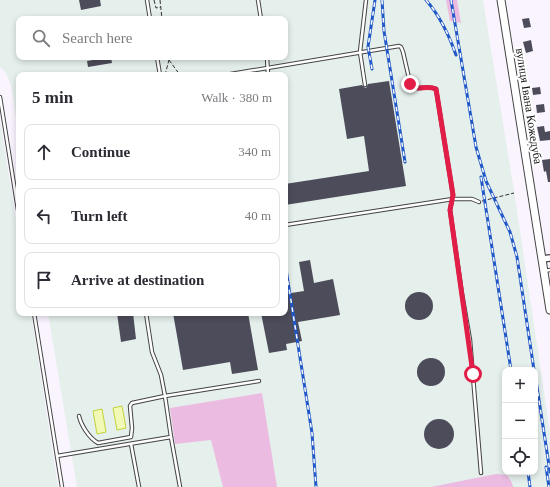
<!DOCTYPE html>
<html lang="en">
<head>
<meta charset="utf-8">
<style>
	:root { --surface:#fff; --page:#f2f2f3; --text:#2b2b33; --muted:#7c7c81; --line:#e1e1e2 }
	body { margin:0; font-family:"Times New Roman",serif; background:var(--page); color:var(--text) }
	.controls { position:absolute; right:12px; bottom:12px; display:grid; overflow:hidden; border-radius:8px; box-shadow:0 2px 6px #0003 }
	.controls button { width:36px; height:36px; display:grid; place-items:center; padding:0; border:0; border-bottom:1px solid var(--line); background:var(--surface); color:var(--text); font:20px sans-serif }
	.stop { position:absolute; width:12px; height:12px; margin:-9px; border:3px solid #e11d48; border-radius:50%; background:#fff }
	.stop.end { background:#e11d48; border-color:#fff; box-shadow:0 1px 4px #0008 }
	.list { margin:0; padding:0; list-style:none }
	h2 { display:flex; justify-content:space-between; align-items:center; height:52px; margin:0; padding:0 16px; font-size:17px }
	h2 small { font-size:13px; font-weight:400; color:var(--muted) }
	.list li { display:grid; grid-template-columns:26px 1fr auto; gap:12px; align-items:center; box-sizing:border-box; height:56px; margin:0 8px 8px; padding:0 8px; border:1px solid var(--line); border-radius:8px }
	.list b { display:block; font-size:15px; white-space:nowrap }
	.list em { font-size:13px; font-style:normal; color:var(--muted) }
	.icon { flex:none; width:22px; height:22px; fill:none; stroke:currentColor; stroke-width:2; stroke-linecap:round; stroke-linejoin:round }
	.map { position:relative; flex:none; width:550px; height:487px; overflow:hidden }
	.search { position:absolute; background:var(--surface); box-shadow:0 2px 6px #0003; left:16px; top:16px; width:272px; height:44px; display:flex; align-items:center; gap:10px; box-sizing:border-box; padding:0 14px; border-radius:8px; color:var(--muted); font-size:15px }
	.panel { position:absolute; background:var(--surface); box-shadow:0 2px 6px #0003; left:16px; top:72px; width:272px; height:244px; border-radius:8px }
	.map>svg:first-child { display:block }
	.industrial { fill:#e5efeb; fill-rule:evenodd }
	.green { fill:#ecbbe2 }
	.water { fill:#f2f9b6; stroke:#c1d33a }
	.building { fill:#4d4c5a }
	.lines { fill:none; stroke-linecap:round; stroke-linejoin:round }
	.service-casing { stroke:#434343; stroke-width:4.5 }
	.minor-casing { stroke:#434343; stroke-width:8 }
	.tertiary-casing { stroke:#434343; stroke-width:9 }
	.path { stroke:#323232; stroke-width:1; stroke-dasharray:4 2; stroke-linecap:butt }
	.service { stroke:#fff; stroke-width:2.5 }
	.minor { stroke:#fff; stroke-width:5.5 }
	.tertiary { stroke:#fff; stroke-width:7 }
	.rail-casing { stroke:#2158c7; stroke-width:3 }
	.rail { stroke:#fff; stroke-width:1.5; stroke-dasharray:4.5; stroke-linecap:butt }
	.route { stroke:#e11d48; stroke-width:5 }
	.labels { text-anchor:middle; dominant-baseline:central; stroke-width:4; stroke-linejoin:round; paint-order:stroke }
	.street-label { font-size:12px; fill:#101010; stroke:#fff }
</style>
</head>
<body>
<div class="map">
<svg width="550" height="487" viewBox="0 0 550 487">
	<rect width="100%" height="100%" fill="#faf4ff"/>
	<g class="industrial">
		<path d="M0 0H483L515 197 550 432V487H77L48 313H285V75H19V136L11 86 6 73 0 67ZM19 19H285V57H19ZM505 370H535V472H505Z"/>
		<path d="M0 120 19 239V313H31L58 487H0Z"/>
	</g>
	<g class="green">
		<path d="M446 0H457L461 23 450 21Z"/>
		<path d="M262 393 277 487H223L211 440 175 444 170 408Z"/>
		<path d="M496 474 507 475 512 483 513 487H431Z"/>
	</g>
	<g class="water">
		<path d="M122 406 126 428 117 430 113 408Z"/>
		<path d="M102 409 106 432 97 434 93 411Z"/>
	</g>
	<g class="building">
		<path d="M79 0H100L101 6 81 10Z"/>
		<path d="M529 18 531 27 524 28 522 19Z"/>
		<path d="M531 40 533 51 526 53 523 42Z"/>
		<path d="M111 57 112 63 88 67 87 61Z"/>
		<path d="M389 81 406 186 285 205V184L369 171 364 136 347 139 339 89 362 85 364 87 366 88 368 84Z"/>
		<path d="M540 87 541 94 533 95 532 88Z"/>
		<path d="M544 104 545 112 537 113 536 105Z"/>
		<path d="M544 126 545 132 550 131V140L540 141 537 127Z"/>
		<path d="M550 159V182H548L546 171 544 172 542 160Z"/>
		<path d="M310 260 314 283 333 279 340 315 298 322 302 341 286 344 287 350 269 353 261 313H285V294L304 291 299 262Z"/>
		<circle cx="419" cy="306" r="14"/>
		<path d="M117 313H133L136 339 121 342Z"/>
		<path d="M173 313H248L258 370 232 374 230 362 183 370Z"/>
		<circle cx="431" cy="372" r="14"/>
		<circle cx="439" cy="434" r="15"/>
	</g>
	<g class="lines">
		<g class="service-casing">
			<g id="service">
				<path d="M147 0 150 19"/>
				<path d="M258 0 261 19"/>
				<path d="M157 57 160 75"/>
				<path d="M267 57 268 75"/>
				<path d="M225 75 399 46 401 47 403 52 411 87C419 90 428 85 436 89L453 195 450 210 462 294 470 340 481 473"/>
				<path d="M365 85 360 52 366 0"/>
				<path d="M0 97 19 216"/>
				<path d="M285 225 453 199H472L479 202"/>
				<path d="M544 271 550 270"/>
				<path d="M34 313 62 487"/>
				<path d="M79 416C81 425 89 438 98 443L131 437 132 428 130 406 132 403 165 396 161 375 152 352 146 313"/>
				<path d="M171 437 165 396 259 381"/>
				<path d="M131 444 139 487"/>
				<path d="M57 456 171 437 180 487"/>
			</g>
		</g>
		<g class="minor-casing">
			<path id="minor" d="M542 259 550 258"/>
		</g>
		<g class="tertiary-casing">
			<path id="tertiary" d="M501 0 550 310"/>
		</g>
		<g class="path">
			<path d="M154 0 156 8 161 7"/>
			<path d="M160 0 162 19"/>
			<path d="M169 60 180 75"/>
			<path d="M165 75 169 60 168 57"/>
			<path d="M482 201 514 193"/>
		</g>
		<use href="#service" class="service"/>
		<use href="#minor" class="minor"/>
		<use href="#tertiary" class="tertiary"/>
		<g class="rail-casing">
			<g id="rail">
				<path d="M382 0 384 31 405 162"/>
				<path d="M426 0C440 16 449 35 456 55"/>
				<path d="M451 0 476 147 486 181 510 232 517 257 534 370"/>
				<path d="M372 69 368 47 375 0"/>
				<path d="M481 177 511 370"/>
				<path d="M285 263 312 433 316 487"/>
				<path d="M535 374 550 472"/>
				<path d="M546 467 549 487"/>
				<path d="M528 472 530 487"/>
			</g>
		</g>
		<use href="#rail" class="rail"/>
	</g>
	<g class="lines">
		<path class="route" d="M410 84 412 87C419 90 428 85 436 89L437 95 453 195 450 210 473 374"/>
	</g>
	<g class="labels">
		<g class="street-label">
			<text transform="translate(529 106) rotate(81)">вулиця Івана Кожедуба</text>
		</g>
	</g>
</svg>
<div class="controls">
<button>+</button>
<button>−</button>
<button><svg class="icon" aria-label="locate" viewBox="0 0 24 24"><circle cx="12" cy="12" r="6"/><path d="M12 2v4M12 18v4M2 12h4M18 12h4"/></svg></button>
</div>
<div class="stop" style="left:473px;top:374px"></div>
<div class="stop end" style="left:410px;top:84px"></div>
<div class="search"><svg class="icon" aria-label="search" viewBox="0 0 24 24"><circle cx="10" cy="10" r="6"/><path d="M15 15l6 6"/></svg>Search here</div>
<section class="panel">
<h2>5 min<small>Walk · 380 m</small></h2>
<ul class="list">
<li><svg class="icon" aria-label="ahead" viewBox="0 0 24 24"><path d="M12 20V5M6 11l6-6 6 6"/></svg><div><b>Continue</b></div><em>340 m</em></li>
<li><svg class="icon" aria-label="left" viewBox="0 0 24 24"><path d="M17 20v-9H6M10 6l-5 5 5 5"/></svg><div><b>Turn left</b></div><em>40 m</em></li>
<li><svg class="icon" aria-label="arrive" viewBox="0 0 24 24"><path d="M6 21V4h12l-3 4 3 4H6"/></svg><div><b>Arrive at destination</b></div></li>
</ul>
</section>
</div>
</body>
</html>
